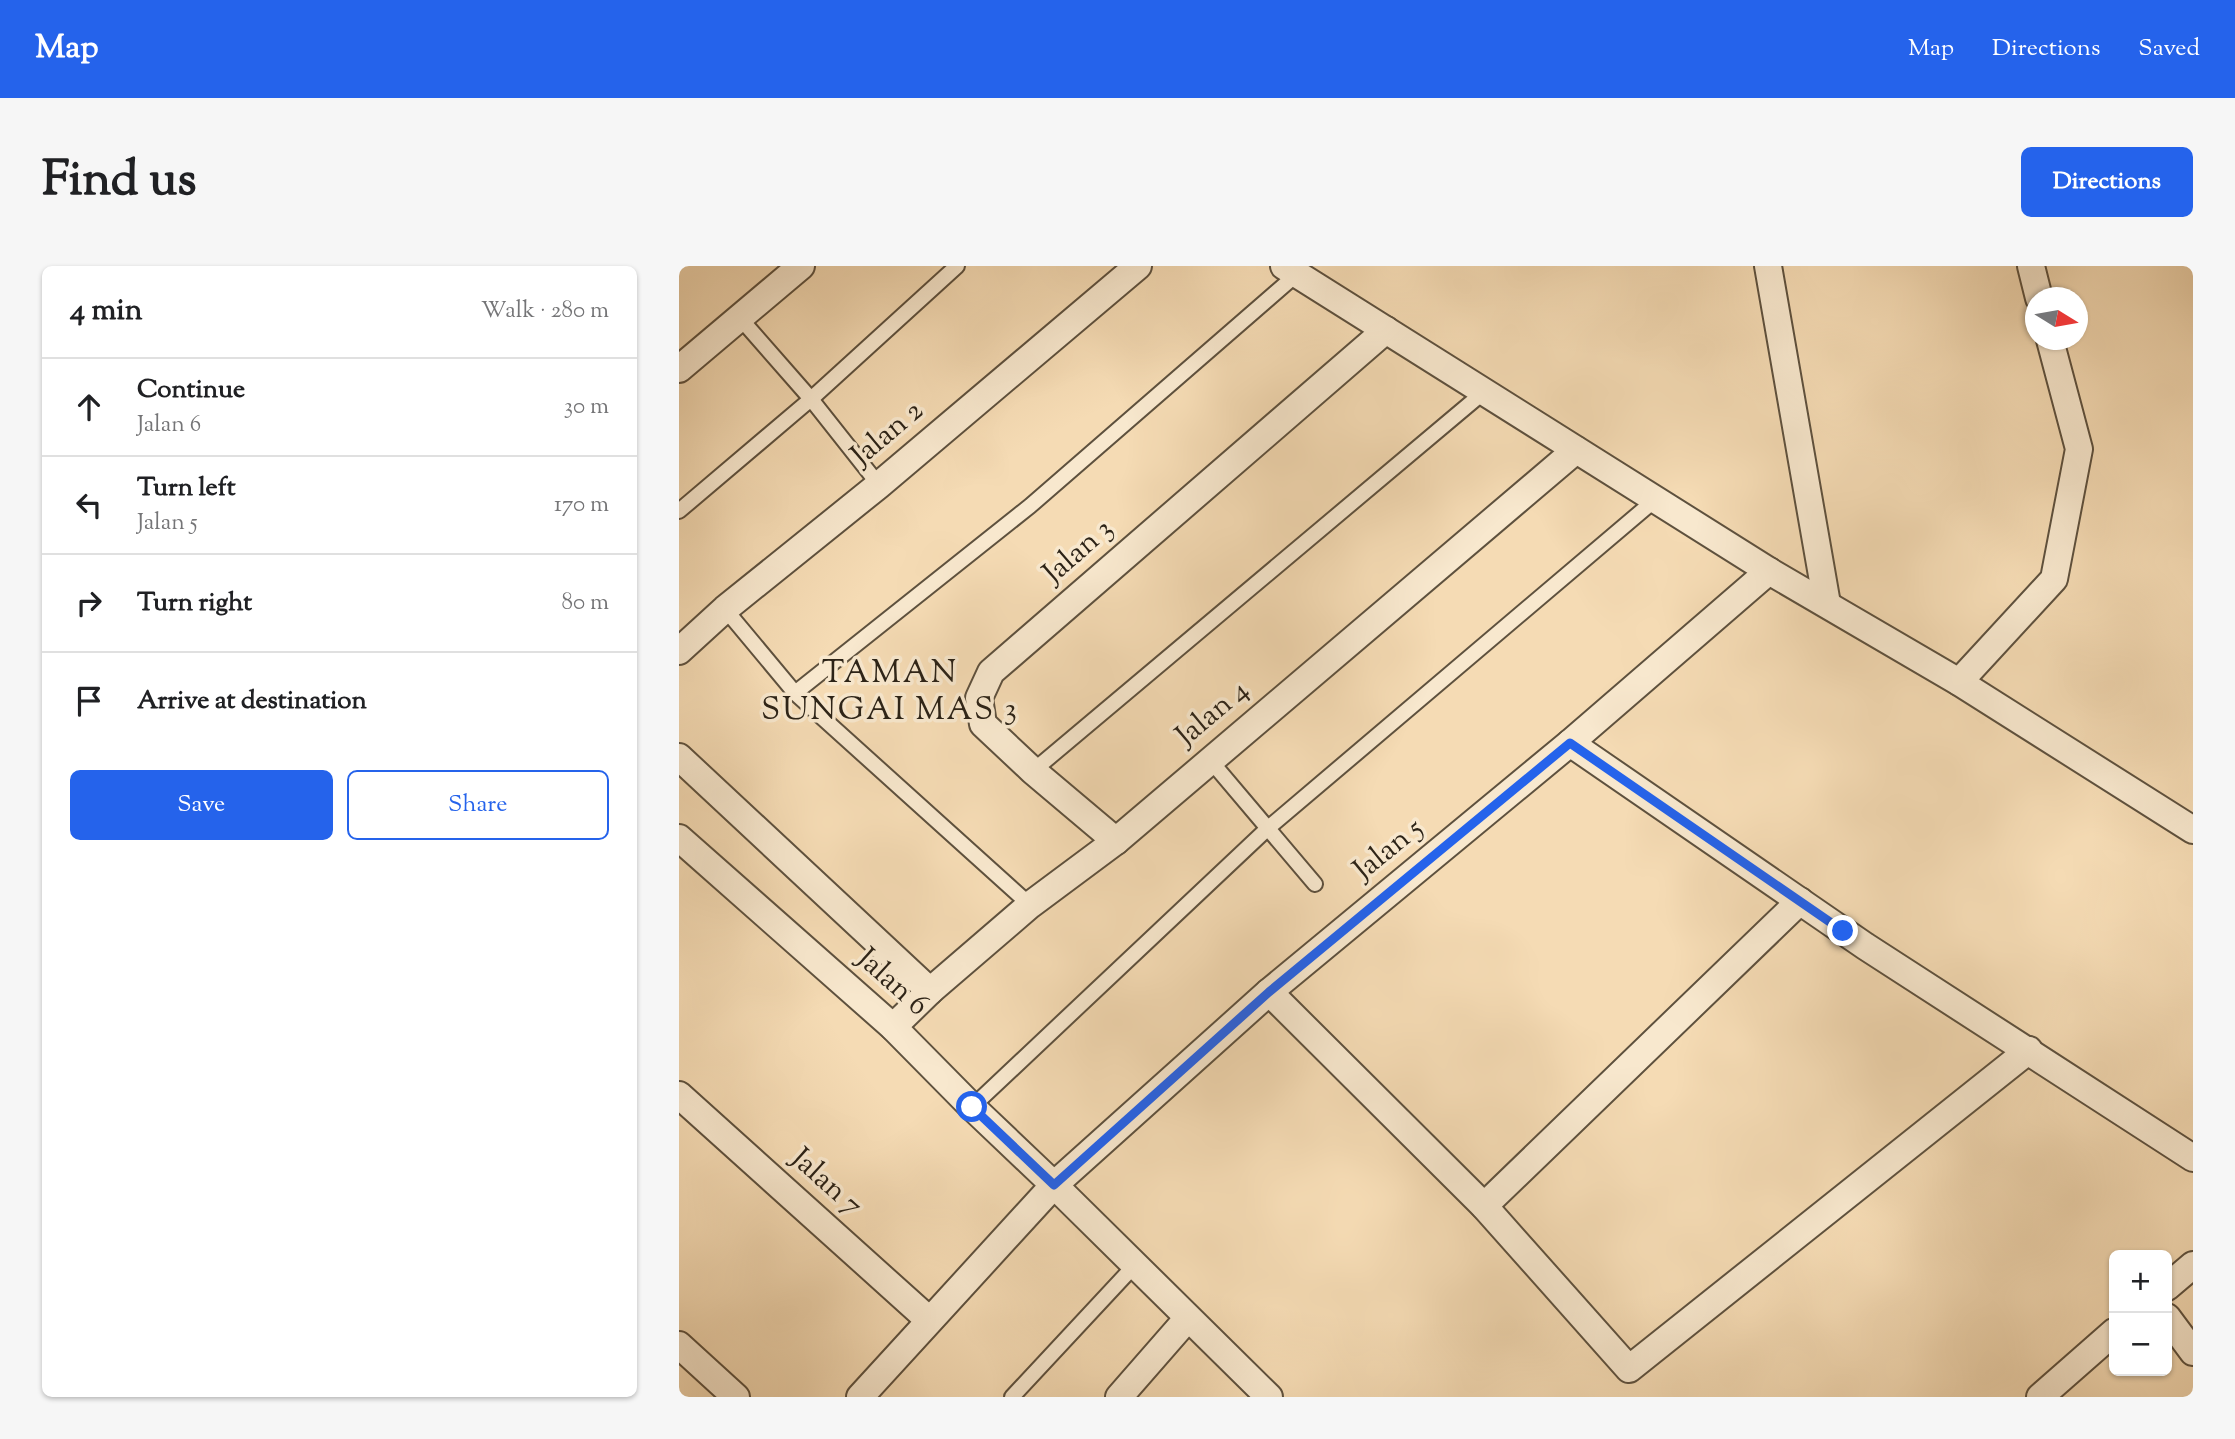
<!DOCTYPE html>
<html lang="en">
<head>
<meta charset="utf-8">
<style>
	:root { --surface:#fff; --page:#f6f6f6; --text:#202124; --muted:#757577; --line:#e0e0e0; --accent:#2563eb }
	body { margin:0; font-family:"Sorts Mill Goudy",serif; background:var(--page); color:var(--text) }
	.controls { position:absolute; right:21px; bottom:21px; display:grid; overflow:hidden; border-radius:10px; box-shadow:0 2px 5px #0004 }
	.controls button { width:63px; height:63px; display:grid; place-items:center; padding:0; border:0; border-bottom:2px solid var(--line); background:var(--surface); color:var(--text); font:35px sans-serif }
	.compass { position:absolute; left:1346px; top:21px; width:63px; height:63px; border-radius:50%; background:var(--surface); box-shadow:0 2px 5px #0004; rotate:101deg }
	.stop { position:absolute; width:21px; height:21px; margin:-16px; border:5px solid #2563eb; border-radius:50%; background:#fff }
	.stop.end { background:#2563eb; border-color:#fff; box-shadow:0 2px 7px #0008 }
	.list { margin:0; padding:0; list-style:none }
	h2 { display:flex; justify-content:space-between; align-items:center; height:91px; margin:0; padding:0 28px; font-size:30px }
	h2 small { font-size:23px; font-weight:400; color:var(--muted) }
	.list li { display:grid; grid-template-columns:46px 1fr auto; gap:21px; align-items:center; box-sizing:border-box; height:98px; padding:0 28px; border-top:2px solid var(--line) }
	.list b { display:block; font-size:26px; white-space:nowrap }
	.list p { margin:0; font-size:23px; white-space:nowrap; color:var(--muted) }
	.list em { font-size:23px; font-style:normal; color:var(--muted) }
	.actions { display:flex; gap:14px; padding:21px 28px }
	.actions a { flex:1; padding:16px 0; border:2px solid var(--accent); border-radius:10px; text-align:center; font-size:24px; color:var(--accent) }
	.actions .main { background:var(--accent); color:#fff }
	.icon { flex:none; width:38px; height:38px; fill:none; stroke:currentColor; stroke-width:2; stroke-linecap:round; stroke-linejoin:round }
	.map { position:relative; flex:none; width:1514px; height:1131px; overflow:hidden; border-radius:10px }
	header { display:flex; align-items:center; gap:42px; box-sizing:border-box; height:98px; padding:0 35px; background:var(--accent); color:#fff }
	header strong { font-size:33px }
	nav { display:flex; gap:38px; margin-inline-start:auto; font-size:24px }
	.intro { display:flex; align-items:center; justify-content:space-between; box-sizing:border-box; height:168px; padding:0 42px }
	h1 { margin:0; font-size:49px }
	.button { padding:18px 32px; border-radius:10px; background:var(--accent); color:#fff; font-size:24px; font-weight:700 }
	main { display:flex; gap:42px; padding:0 42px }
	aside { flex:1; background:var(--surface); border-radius:10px; box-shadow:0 2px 5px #0004 }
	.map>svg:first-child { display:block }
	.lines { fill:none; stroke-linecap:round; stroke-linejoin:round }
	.lane-casing { stroke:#5e513e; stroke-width:18 }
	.street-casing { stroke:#5e513e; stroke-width:30 }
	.lane { stroke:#f8e8ce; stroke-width:14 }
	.street { stroke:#f8e8ce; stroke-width:26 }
	.route { stroke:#2563eb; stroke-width:9 }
	.labels { text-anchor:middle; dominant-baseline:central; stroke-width:7; stroke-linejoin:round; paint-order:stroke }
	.street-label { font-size:30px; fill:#2c2317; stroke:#f8e8ce }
	.neighbourhood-label { font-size:32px; letter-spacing:2px; fill:#2c2317; stroke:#f8e8ce }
</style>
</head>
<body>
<header>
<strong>Map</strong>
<nav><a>Map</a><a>Directions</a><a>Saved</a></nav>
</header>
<div class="intro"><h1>Find us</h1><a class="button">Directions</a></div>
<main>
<aside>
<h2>4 min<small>Walk · 280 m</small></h2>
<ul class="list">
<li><svg class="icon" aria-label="ahead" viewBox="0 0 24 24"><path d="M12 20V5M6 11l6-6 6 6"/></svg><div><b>Continue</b><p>Jalan 6</p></div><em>30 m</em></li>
<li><svg class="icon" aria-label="left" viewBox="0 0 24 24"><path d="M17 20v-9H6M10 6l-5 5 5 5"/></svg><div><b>Turn left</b><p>Jalan 5</p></div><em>170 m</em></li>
<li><svg class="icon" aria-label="right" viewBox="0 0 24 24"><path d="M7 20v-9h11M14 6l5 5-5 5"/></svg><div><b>Turn right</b></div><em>80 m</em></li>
<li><svg class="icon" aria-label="arrive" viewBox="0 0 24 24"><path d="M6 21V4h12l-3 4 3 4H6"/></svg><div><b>Arrive at destination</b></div></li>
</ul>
<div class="actions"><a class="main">Save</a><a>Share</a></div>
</aside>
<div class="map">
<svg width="1514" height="1131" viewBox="0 0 1514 1131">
	<rect width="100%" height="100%" fill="#f5dbb4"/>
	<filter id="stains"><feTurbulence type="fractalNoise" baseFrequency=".00286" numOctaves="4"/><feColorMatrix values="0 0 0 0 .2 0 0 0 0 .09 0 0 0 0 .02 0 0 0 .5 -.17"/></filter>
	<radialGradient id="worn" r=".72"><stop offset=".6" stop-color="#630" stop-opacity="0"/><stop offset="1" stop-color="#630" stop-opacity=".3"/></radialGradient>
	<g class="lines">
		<g class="lane-casing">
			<g id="lane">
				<path d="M61 52 132 133 200 219"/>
				<path d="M0 245 132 133 278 0"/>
				<path d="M46 343 116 427 351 639"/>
				<path d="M116 427 351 240 618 8"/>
				<path d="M531 494 636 618"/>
				<path d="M354 505 806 125"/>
				<path d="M293 841 588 563 977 233"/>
				<path d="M333 1131 455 1000"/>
			</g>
		</g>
		<g class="street-casing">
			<g id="street">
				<path d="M605 0 1090 305 1280 416 1514 564"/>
				<path d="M1089 0 1148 338"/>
				<path d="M1352 0 1360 32"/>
				<path d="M0 103 122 0"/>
				<path d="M0 385 46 343 200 219 459 0"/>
				<path d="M1280 416 1375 313 1400 183 1371 74"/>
				<path d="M891 477 1186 680 1514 892"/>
				<path d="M0 491 251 725"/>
				<path d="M0 572 214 761 293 841 375 919 590 1131"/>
				<path d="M437 575 354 505 304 458 300 432 312 406 707 64"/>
				<path d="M590 726 805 940 950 1103 1350 784"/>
				<path d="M214 761 251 725 351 639 437 575 897 184"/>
				<path d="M0 829 250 1054"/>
				<path d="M805 940 1121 635"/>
				<path d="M1488 1021 1514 999"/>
				<path d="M1488 1051 1514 1086"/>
				<path d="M0 1079 57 1131"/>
				<path d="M181 1131 375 919 590 726 891 477 1090 305"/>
				<path d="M440 1131 509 1052"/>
				<path d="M1361 1131 1435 1066"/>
			</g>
		</g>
		<use href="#lane" class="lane"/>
		<use href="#street" class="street"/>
	</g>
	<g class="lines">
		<path class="route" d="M293 841 375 919 590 726 891 477 1164 665"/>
	</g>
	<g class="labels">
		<g class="street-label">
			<text transform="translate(209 168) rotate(-40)">Jalan 2</text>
			<text transform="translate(400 286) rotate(-41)">Jalan 3</text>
			<text transform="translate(534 448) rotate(-40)">Jalan 4</text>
			<text transform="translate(710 584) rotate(-39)">Jalan 5</text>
			<text transform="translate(213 717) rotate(42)">Jalan 6</text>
			<text transform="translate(147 917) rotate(42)">Jalan 7</text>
		</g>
		<g class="neighbourhood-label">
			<text x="211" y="408">TAMAN<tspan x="211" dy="37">SUNGAI MAS 3</tspan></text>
		</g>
	</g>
	<rect width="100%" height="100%" filter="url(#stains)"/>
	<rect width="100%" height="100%" fill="url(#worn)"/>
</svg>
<div class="controls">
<button>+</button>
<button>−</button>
</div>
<svg class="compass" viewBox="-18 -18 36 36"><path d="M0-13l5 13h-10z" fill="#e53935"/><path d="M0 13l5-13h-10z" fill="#757577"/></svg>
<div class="stop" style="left:293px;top:841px"></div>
<div class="stop end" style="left:1164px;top:665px"></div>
</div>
</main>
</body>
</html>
